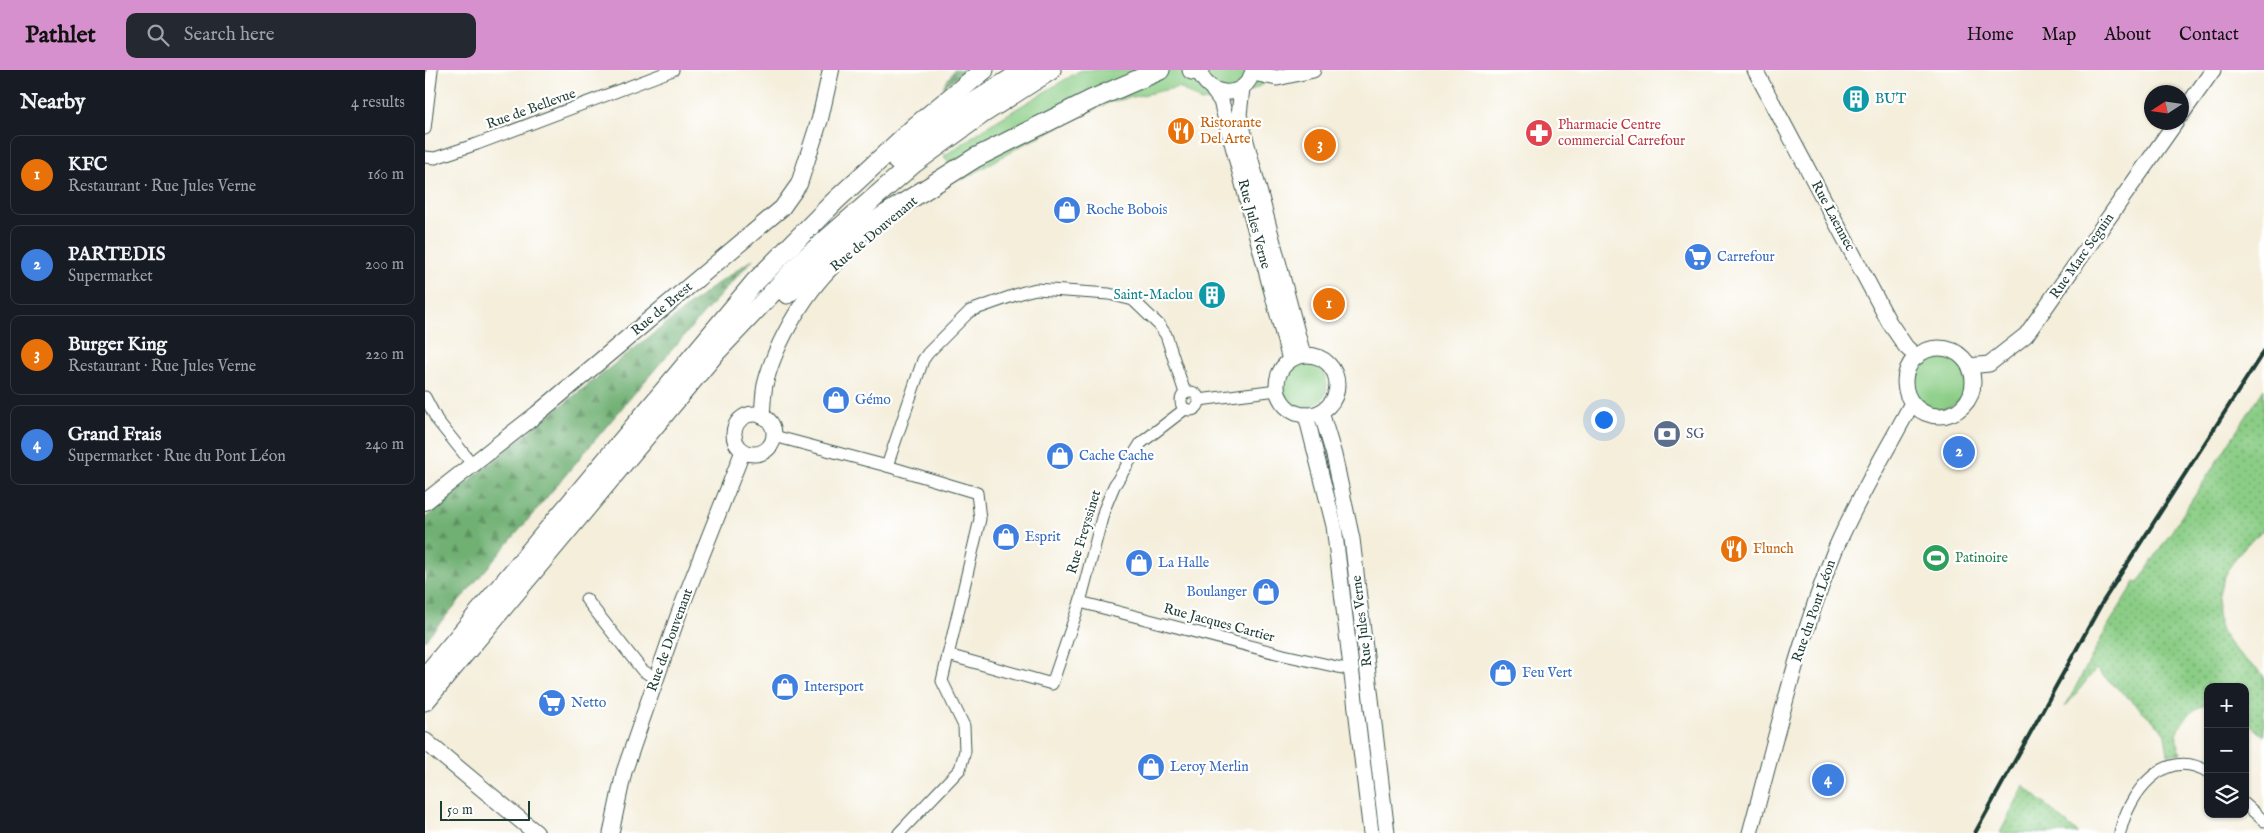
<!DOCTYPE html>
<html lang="en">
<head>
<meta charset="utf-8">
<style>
	:root { --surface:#171b24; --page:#242831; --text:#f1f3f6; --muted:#9ea1a6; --line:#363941; --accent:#d690ce }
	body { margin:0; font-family:"IM FELL English",serif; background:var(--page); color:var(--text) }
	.controls { position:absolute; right:15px; bottom:15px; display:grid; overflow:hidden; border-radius:10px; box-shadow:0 1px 4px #0004 }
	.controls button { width:45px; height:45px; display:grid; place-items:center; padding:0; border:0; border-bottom:1px solid var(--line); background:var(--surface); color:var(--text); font:25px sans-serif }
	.compass { position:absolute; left:1719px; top:15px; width:45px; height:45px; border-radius:50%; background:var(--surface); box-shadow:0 1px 4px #0004; rotate:258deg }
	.scale { position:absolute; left:15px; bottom:12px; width:90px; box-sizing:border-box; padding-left:5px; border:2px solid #1f3d34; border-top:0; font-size:14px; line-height:18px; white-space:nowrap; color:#1f3d34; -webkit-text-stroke:4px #fff; paint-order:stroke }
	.you { position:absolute; left:1178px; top:349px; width:18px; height:18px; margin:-12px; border:4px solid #fff; border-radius:50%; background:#1a73e8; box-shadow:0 0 0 8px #1a73e833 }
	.badge { display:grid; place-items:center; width:32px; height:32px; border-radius:50%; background:var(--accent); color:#fff; font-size:16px; font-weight:700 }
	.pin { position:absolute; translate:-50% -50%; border:2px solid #fff; box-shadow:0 1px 5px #0006 }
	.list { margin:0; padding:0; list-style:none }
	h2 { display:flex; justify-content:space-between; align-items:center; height:65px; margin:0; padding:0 20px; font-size:21px }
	h2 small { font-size:16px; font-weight:400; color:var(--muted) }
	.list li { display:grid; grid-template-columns:32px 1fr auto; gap:15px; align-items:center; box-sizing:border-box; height:80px; margin:0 10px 10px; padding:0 10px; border:1px solid var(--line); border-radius:10px }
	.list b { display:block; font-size:19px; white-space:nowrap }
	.list p { margin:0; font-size:16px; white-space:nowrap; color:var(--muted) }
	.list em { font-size:16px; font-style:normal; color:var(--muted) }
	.icon { flex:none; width:28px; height:28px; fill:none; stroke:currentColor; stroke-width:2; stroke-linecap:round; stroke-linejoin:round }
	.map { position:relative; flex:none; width:1839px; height:763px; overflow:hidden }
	header { display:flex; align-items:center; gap:30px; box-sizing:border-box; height:70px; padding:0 25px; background:var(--accent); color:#111 }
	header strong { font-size:24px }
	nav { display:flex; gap:28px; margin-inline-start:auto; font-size:18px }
	.search { width:350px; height:45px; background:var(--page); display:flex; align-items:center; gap:12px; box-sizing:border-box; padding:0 18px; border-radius:10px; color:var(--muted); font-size:19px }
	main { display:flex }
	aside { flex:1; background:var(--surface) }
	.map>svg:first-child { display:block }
	.grass { fill:#8bcd86; stroke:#55855d }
	.forest { fill:url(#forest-firs); stroke:#487654 }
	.park { fill:url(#park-dots); stroke:#55855d }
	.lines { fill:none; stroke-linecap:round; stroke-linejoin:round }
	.minor-casing { stroke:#3f584d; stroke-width:13 }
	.tertiary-casing { stroke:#3f584d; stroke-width:17 }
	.secondary-casing { stroke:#3f584d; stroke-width:18 }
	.trunk-casing { stroke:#3f584d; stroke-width:21 }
	.minor { stroke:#fff; stroke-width:11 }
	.tertiary { stroke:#fff; stroke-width:15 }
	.secondary { stroke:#fff; stroke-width:16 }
	.trunk { stroke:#fff; stroke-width:19 }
	.rail { stroke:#1f3d34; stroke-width:4 }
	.labels { text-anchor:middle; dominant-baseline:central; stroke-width:4.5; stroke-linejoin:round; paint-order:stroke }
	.culture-label { font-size:14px; fill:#0d838f; stroke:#fff; text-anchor:start }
	.street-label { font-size:14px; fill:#1f3d34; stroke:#fff }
	.food-label { font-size:14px; fill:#c56008; stroke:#fff; text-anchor:start }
	.health-label { font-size:14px; fill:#be3a42; stroke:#fff; text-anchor:start }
	.shop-label { font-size:14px; fill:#366cbe; stroke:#fff; text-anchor:start }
	.service-label { font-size:14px; fill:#4e5e75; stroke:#fff; text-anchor:start }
	.leisure-label { font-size:14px; fill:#27864d; stroke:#fff; text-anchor:start }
</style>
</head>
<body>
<header>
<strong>Pathlet</strong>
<div class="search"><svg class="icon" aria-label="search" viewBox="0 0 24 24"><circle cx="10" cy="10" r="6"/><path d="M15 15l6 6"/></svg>Search here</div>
<nav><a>Home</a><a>Map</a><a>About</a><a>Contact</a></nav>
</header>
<main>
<aside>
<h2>Nearby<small>4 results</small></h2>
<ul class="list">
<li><span class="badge" style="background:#e8710a">1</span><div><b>KFC</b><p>Restaurant · Rue Jules Verne</p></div><em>160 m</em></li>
<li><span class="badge" style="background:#3f7fe0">2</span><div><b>PARTEDIS</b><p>Supermarket</p></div><em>200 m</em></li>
<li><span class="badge" style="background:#e8710a">3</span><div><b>Burger King</b><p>Restaurant · Rue Jules Verne</p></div><em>220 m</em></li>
<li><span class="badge" style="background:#3f7fe0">4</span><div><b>Grand Frais</b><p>Supermarket · Rue du Pont Léon</p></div><em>240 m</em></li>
</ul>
</aside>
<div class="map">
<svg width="1839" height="763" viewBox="0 0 1839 763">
	<defs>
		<pattern id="forest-firs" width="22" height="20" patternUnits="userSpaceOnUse" patternTransform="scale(1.25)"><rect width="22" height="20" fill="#70b073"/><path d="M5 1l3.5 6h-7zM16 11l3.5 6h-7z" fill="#5b905f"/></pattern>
		<pattern id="park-dots" width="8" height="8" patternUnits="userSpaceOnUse" patternTransform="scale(1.25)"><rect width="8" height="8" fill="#8bcd86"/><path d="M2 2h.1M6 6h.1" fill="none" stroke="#71a86e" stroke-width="1.8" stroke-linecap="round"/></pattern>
	</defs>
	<rect width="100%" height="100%" fill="#fff"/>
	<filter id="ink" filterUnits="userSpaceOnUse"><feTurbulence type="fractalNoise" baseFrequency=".02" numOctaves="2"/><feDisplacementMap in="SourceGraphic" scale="10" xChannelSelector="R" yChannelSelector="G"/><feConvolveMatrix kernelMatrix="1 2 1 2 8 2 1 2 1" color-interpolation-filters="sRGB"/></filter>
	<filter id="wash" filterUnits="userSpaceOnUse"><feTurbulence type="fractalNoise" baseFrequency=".0096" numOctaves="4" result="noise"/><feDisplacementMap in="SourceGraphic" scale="20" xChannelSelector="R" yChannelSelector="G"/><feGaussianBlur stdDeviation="1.12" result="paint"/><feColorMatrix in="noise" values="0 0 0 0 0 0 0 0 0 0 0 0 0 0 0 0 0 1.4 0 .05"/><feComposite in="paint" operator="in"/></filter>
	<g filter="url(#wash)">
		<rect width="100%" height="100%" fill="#f4eedb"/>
		<g class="grass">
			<path d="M656 0H862L826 21 776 32 754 17 685 32 599 74 537 110 519 86 563 56Z"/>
			<circle cx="1514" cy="312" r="27"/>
			<circle cx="880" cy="315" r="22"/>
		</g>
		<g class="forest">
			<path d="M529 0H542L518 17Z"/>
			<path d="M328 189C214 312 111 444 0 570V448L112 355 290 215Z"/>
		</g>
		<g class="park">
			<path d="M1839 319V460C1807 482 1778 529 1801 568 1809 582 1827 594 1839 606V666L1820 650V617H1783V633C1765 638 1742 664 1756 683L1743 684 1740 665 1733 655 1671 599 1640 637 1684 554 1710 512 1713 513Z"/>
			<path d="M1599 716 1653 763H1575Z"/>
		</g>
	</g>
	<g filter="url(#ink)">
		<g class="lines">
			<g class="minor-casing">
				<g id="minor">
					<path d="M0 59 7 0"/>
					<path d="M0 87 10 88 52 74 248 0"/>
					<circle cx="765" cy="331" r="9"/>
					<path d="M0 327 12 350 48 395"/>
					<path d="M774 330 852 320"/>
					<path d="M349 366 462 396 498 290 503 283 545 241 599 222 611 219 684 224 708 230 734 255 741 265 760 323"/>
					<path d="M462 396 552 423 555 449 517 611 539 656 540 681 535 699 474 763"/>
					<path d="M161 529 217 600 231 609"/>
					<path d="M655 532 859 585 926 600"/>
					<path d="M523 585 627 614 655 532 679 440 689 416 716 373 760 339"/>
					<path d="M1820 734 1839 751"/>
					<path d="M1695 763C1703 725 1739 675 1783 702"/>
				</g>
			</g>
			<g class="tertiary-casing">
				<g id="tertiary">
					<path d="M774 0C782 28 821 31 828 0"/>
					<path d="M1330 0 1464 252 1481 277 1492 287"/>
					<path d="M828 3 852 8 888 0"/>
					<path d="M817 18 814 45 878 285"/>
					<path d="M788 20 796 31 865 290"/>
					<path d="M1756 45 1788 0"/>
					<circle cx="1514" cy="312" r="34"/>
					<circle cx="882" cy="315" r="30"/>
					<path d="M1544 296 1564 294 1601 265 1751 52"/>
					<path d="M896 342 909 385 927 469 962 763"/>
					<circle cx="329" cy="364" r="20"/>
					<path d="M881 345 909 456 946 763"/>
					<path d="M337 346C338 336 338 325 340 315 350 273 383 216 417 188"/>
					<path d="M186 763 199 702 254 543 318 381"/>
					<path d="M1325 763C1351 668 1373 571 1410 480 1432 429 1461 382 1487 333"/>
				</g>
			</g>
			<g class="secondary-casing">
				<g id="secondary">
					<path d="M0 432 112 344 357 138 374 114 395 49 406 0"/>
					<path d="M0 671 111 763"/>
				</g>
			</g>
			<g class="trunk-casing">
				<g id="trunk">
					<path d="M767 0 774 1"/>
					<path d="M472 91 543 36 600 0"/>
					<path d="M362 224 444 155 550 88 666 30 735 0"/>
					<path d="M0 607 329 213 410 131 492 55 559 0"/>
					<path d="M0 631 292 281 378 190 488 94 557 44 626 0"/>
				</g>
			</g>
			<use href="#minor" class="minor"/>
			<use href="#tertiary" class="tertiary"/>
			<use href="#secondary" class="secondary"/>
			<use href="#trunk" class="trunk"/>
			<path class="rail" d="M1550 763 1677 533 1839 281"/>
		</g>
	</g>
	<defs>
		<g id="building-disc" transform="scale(1.4375)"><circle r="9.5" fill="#0f9aa8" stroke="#fff"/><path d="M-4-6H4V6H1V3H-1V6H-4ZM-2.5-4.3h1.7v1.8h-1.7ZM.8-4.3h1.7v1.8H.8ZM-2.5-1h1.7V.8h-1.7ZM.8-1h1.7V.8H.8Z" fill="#fff"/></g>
		<g id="restaurant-disc" transform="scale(1.4375)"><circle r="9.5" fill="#e8710a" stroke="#fff"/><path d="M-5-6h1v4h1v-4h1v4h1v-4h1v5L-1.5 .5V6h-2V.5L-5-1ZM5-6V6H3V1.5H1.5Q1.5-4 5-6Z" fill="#fff"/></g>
		<g id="pharmacy-disc" transform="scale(1.4375)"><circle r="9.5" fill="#e0444e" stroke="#fff"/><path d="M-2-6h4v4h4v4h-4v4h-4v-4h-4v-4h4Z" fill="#fff"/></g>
		<g id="shop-disc" transform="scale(1.4375)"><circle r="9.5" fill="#3f7fe0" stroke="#fff"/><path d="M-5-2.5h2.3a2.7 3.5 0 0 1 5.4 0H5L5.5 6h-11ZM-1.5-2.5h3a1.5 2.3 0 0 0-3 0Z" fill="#fff"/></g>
		<g id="supermarket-disc" transform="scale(1.4375)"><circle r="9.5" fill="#3f7fe0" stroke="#fff"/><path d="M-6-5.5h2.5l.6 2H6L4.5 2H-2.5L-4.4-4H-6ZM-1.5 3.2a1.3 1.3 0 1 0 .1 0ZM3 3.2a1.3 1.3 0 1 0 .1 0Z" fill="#fff"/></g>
		<g id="bank-disc" transform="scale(1.4375)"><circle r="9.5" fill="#5c6f8a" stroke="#fff"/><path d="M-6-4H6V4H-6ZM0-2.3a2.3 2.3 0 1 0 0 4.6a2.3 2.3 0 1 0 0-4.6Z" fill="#fff"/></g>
		<g id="stadium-disc" transform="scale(1.4375)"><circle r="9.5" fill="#2e9e5b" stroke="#fff"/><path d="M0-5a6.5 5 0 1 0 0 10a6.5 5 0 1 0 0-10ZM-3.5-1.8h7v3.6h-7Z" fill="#fff"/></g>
	</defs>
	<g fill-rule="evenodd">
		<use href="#building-disc" x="1431" y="29"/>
		<use href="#restaurant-disc" x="756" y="61"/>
		<use href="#pharmacy-disc" x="1114" y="63"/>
		<use href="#shop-disc" x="642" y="140"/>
		<use href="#supermarket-disc" x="1273" y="187"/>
		<use href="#building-disc" x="787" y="225"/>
		<use href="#shop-disc" x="411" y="330"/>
		<use href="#bank-disc" x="1242" y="364"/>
		<use href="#shop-disc" x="635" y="386"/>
		<use href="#shop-disc" x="581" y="467"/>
		<use href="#restaurant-disc" x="1309" y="479"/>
		<use href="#stadium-disc" x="1511" y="488"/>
		<use href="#shop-disc" x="714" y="493"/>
		<use href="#shop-disc" x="841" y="522"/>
		<use href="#shop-disc" x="1078" y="603"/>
		<use href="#shop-disc" x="360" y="617"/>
		<use href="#supermarket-disc" x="127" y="633"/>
		<use href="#shop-disc" x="726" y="697"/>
	</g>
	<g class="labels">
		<g class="culture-label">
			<text x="1450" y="29">BUT</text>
			<text x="768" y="225" text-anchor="end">Saint-Maclou</text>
		</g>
		<g class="street-label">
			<text transform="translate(106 39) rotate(-20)">Rue de Bellevue</text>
			<text transform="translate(1408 146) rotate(62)">Rue Laennec</text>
			<text transform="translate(829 154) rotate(75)">Rue Jules Verne</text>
			<text transform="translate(449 164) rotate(-40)">Rue de Douvenant</text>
			<text transform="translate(1657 186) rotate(-55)">Rue Marc Seguin</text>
			<text transform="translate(237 239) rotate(-40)">Rue de Brest</text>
			<text transform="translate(659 462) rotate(-73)">Rue Freyssinet</text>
			<text transform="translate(1389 541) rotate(-71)">Rue du Pont Léon</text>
			<text transform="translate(937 551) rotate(-97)">Rue Jules Verne</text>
			<text transform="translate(794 553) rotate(15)">Rue Jacques Cartier</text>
			<text transform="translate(245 570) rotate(-70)">Rue de Douvenant</text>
		</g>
		<g class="food-label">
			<text x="775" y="53">Ristorante<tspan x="775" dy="16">Del Arte</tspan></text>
			<text x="1328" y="479">Flunch</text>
		</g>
		<g class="health-label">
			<text x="1133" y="55">Pharmacie Centre<tspan x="1133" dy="16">commercial Carrefour</tspan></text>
		</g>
		<g class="shop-label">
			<text x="661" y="140">Roche Bobois</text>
			<text x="1292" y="187">Carrefour</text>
			<text x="430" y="330">Gémo</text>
			<text x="654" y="386">Cache Cache</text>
			<text x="600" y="467">Esprit</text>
			<text x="733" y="493">La Halle</text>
			<text x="822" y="522" text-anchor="end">Boulanger</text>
			<text x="1097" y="603">Feu Vert</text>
			<text x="379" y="617">Intersport</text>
			<text x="146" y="633">Netto</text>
			<text x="745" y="697">Leroy Merlin</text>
		</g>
		<g class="service-label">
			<text x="1261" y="364">SG</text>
		</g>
		<g class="leisure-label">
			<text x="1530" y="488">Patinoire</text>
		</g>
	</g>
</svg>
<div class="controls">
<button>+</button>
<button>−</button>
<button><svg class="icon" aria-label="layers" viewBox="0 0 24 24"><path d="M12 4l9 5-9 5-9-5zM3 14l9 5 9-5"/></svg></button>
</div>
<svg class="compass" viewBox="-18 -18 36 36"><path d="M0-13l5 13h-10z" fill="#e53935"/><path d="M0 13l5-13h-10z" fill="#9ea1a6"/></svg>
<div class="scale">50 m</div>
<div class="you"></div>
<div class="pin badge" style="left:904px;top:234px;background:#e8710a">1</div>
<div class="pin badge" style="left:1534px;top:382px;background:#3f7fe0">2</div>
<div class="pin badge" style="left:895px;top:75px;background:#e8710a">3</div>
<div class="pin badge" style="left:1403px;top:710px;background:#3f7fe0">4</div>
</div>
</main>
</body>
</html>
